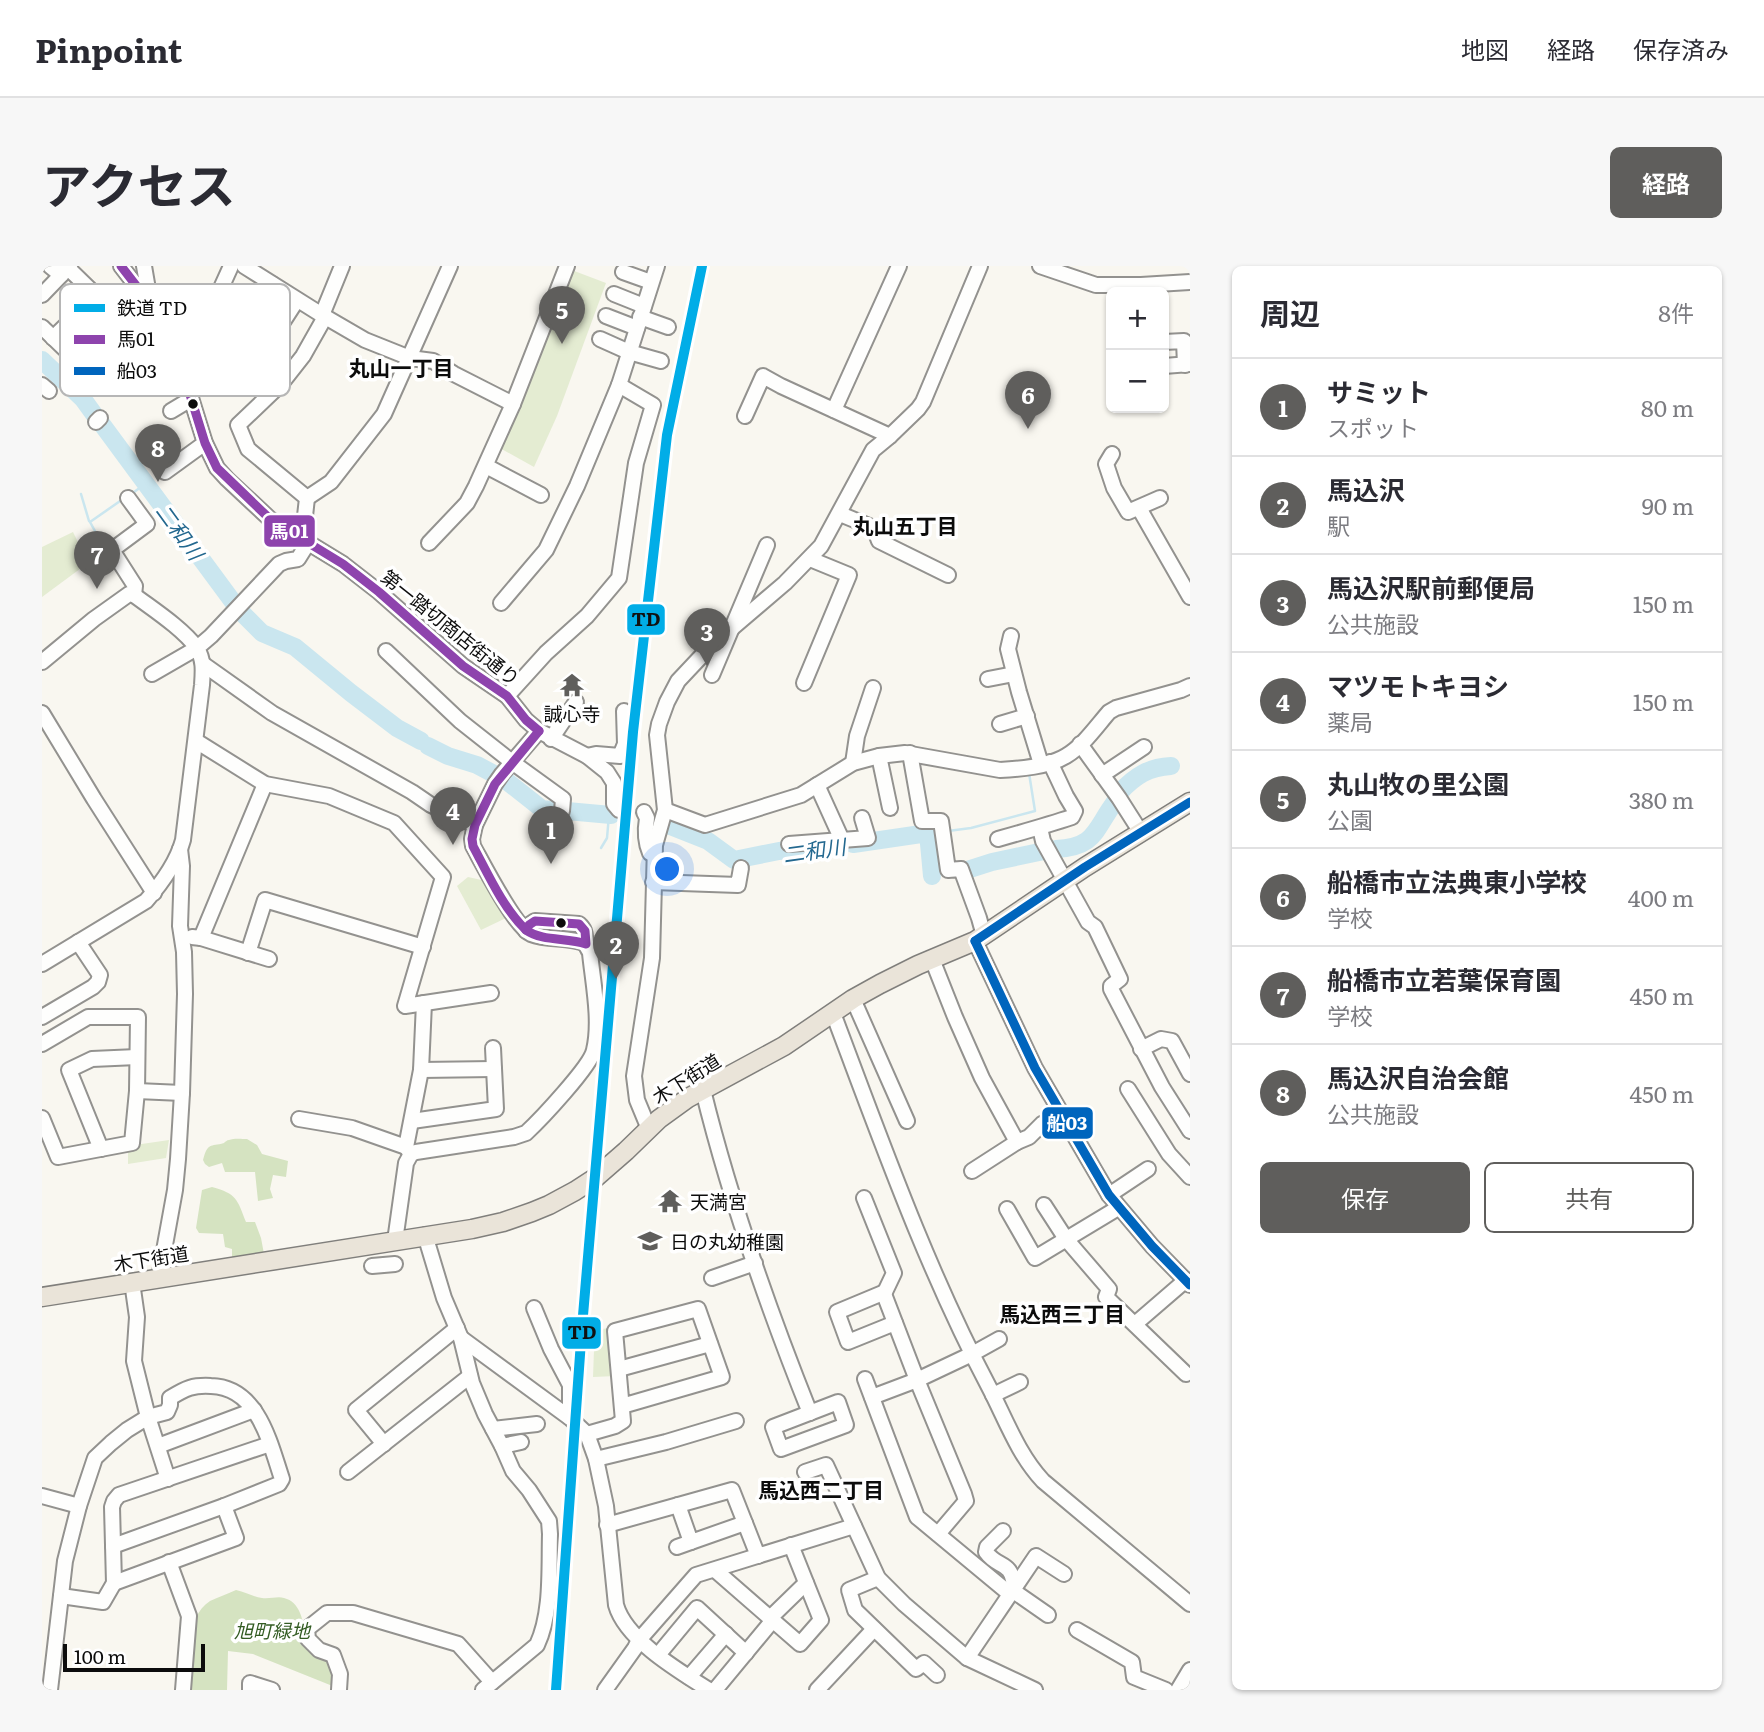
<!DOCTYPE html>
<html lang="ja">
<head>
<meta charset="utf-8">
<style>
	:root { --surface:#fff; --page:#f7f7f7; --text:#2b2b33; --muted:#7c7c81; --line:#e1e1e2; --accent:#5f5e5c }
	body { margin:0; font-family:Literata,"Noto Sans JP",serif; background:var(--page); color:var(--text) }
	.controls { position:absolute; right:21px; top:21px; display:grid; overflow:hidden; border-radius:10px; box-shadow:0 2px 5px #0004 }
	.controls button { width:63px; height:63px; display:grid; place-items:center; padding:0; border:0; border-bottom:2px solid var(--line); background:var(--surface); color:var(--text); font:35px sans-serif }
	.scale { position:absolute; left:21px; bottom:18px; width:142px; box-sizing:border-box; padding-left:7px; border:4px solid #0c0c0c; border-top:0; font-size:19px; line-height:24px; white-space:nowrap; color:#0c0c0c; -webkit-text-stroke:5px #fff; paint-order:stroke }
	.you { position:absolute; left:626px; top:604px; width:24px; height:24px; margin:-18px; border:5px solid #fff; border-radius:50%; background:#1a73e8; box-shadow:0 0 0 10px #1a73e833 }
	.badge { display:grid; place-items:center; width:46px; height:46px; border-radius:50%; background:var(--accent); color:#fff; font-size:23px; font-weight:700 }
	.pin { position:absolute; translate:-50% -58px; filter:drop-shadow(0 2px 4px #0008) }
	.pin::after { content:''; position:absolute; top:37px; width:24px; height:21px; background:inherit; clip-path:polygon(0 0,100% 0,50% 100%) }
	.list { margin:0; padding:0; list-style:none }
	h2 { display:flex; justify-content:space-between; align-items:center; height:91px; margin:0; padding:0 28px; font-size:30px }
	h2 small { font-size:23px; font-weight:400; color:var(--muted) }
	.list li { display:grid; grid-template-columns:46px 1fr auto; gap:21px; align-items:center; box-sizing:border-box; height:98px; padding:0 28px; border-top:2px solid var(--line) }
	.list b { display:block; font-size:26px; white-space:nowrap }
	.list p { margin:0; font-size:23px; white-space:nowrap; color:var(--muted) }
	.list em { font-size:23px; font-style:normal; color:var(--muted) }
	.actions { display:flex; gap:14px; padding:21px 28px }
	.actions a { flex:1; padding:16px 0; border:2px solid var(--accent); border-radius:10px; text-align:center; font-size:24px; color:var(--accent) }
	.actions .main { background:var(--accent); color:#fff }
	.map { position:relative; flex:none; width:1148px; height:1424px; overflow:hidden; border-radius:10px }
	header { display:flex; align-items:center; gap:42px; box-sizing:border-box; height:98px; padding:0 35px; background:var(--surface); border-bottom:2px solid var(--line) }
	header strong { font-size:33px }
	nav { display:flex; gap:38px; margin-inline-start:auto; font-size:24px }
	.intro { display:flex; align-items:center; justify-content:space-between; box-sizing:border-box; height:168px; padding:0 42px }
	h1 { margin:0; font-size:49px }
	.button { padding:18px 32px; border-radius:10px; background:var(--accent); color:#fff; font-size:24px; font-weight:700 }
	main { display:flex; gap:42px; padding:0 42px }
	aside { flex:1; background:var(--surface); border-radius:10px; box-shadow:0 2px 5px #0004 }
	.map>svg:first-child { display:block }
	.green { fill:#e4ecd2 }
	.forest { fill:#d5e3c1 }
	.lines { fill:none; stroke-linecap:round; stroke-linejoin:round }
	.stream { stroke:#cae6ef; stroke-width:2.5 }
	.river { stroke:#cae6ef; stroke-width:18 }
	.minor-tunnel { stroke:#d5d4ce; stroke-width:14; stroke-dasharray:14 7; stroke-linecap:butt }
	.minor-casing { stroke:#93928f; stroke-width:18 }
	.major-casing { stroke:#807f7c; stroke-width:21 }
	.minor { stroke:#fefefd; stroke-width:14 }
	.major { stroke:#eae4d9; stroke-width:18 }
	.bus-1-casing { stroke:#fff; stroke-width:14 }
	.bus-2-casing { stroke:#fff; stroke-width:14 }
	.bus-1 { stroke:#8e44ad; stroke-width:9 }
	.bus-2 { stroke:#0065bd; stroke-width:9 }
	.rail-1-casing { stroke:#fff; stroke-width:16 }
	.rail-1 { stroke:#01ade7; stroke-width:10 }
	.bus-dot { fill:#0c0c0c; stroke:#fff; stroke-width:2.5 }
	.labels { text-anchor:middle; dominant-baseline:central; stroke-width:7; stroke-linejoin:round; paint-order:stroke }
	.street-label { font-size:19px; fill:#0c0c0c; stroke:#fff }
	.poi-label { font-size:19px; fill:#0c0c0c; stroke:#fff; text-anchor:start }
	.park-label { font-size:19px; font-style:italic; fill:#335c23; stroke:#fff }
	.neighbourhood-label { font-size:21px; font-weight:bold; fill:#0c0c0c; stroke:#fff }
	.water-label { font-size:21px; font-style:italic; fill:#23688f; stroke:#fff }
	.key { fill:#fff; stroke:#b6b6b6; stroke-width:2 }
	.key-label { font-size:19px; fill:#0c0c0c }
	.line-badge { stroke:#fff; stroke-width:2.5 }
	.badge-label { font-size:19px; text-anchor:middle; font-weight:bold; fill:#fff }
	.pale-badge-label { font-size:19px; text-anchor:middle; font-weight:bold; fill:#111 }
</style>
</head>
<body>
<header>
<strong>Pinpoint</strong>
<nav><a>地図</a><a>経路</a><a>保存済み</a></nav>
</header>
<div class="intro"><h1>アクセス</h1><a class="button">経路</a></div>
<main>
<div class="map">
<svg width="1148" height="1424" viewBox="0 0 1148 1424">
	<rect width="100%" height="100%" fill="#f9f7f0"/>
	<g class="green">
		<path d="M527 3 564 17 515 150 492 201 456 181Z"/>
		<path d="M31 266 46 297 0 331V281Z"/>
		<path d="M426 611 444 615 464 652 439 664 415 620Z"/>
		<path d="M127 874 124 892 86 898V880Z"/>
		<path d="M570 1062 574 1110 551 1111 552 1084 559 1063Z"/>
	</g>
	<g class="forest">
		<path d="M205 873 215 879 220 888 246 895 244 911 231 909 228 923 231 932 216 935 213 906H183L180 897 167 901 163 898 161 894C166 876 168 881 182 877 183 876 185 874 187 874 192 872 200 873 205 873Z"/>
		<path d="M170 921C195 928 195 933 204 956H213L219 972 222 988 190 993V983L183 981 181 968 157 967 154 962 160 924Z"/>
		<path d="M194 1324C204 1326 211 1331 220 1332 228 1333 236 1330 242 1332 258 1336 261 1354 263 1368 281 1385 296 1394 293 1421L211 1388 186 1385 185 1424H145C147 1396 142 1352 168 1335 176 1331 186 1328 194 1324Z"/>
	</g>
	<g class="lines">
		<g class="stream">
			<path d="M39 228 47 255"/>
			<path d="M88 229 103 218"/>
			<path d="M64 285 48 256 81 233"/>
			<path d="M906 565 929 562 993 545 987 507"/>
			<path d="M559 582 565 572 567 549"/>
		</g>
		<g class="river">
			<path d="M0 94 41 133 54 151"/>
			<path d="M59 157 194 340"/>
			<path d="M198 345 220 367 253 381 309 427 355 462 379 475"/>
			<path d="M386 480 406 490 435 499 452 508"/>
			<path d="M462 513 500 543 517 545"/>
			<path d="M1078 526C1093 510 1107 501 1129 500"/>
			<path d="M525 545 569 549"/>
			<path d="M623 558 666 575 692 594 737 585 766 583"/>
			<path d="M811 578 886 567 890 610"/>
			<path d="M1014 583C1054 581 1052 564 1073 536"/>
			<path d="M925 604 950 596 1002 585"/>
		</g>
		<path class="minor-tunnel" d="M577 544 602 546"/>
		<g class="minor-casing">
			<g id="minor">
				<path d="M8 0 19 9"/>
				<path d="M79 0 96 22 135 96 145 119 163 177 175 202 185 213 229 254 301 298 337 326 421 400 465 430 484 454 497 465 545 490 565 506 572 517V538L577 544"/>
				<path d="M102 0 107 29 105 32"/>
				<path d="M202 0 280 49 323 74 368 92 391 95 412 108 471 138"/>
				<path d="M998 0 1054 19H1099L1148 16"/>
				<path d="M26 2 65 40"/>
				<path d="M581 6 609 16"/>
				<path d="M230 18 207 51 180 85 202 107 224 82 255 34"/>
				<path d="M572 28 602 40"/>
				<path d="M0 29 28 0"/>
				<path d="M280 49 300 0"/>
				<path d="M564 50 595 62"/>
				<path d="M598 51 626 61"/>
				<path d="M156 53 175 31 189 0"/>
				<path d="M0 61 60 119 118 64"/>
				<path d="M63 67 89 91"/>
				<path d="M11 72 55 29"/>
				<path d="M558 73 587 86 619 95"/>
				<path d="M1122 76 1142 75 1143 99"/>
				<path d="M1122 100 1148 98"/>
				<path d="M0 119 7 125"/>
				<path d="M792 144 857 0"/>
				<path d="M129 145 149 133"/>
				<path d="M703 150 721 110 739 120 848 170"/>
				<path d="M54 156 58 152"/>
				<path d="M1070 188 1064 198 1072 222 1086 246 1118 232"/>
				<path d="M444 200 499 229"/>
				<path d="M123 206 163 177"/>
				<path d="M86 232 105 258 70 284 93 320 92 329"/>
				<path d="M265 232 289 216 342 148 408 0"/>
				<path d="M1097 242 1148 331"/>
				<path d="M798 248 832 262 837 275 906 309"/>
				<path d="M258 272 263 250 265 232 206 183 196 159 239 118 261 90 283 51"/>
				<path d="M387 277 425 237 434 220 471 138 525 0"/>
				<path d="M92 329C112 344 140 362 155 382L110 408"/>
				<path d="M459 337 504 284 535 220 577 119"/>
				<path d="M969 370 966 383 977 426 999 498"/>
				<path d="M344 385 418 455 470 496 521 533 520 545"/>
				<path d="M0 396 52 353 87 328 92 329"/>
				<path d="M161 398 230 447 370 526 389 539 433 559"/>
				<path d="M670 409 725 279"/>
				<path d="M946 413 972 408"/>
				<path d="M762 417 807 309 768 293"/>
				<path d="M465 430 504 387 545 350 577 312 594 197 611 139 577 119 615 0"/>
				<path d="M0 447 52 533 112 627"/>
				<path d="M958 458 985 450"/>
				<path d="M497 465 460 508 453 518 433 559 430 573 431 580C441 598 473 661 489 668 507 675 526 670 544 678"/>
				<path d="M509 473 534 436"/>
				<path d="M154 475 223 518 287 530 352 557 401 611 363 740 449 727"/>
				<path d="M1038 478 1077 532 1098 565"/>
				<path d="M868 487 880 555H899L906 604 919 603 937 652 942 670"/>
				<path d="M545 490 554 488 578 490 583 478 582 445"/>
				<path d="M837 490 848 542"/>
				<path d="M811 497 815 470 831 422"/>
				<path d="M1060 509 1102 481"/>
				<path d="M775 519 800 574"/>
				<path d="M623 544 663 559 759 529 811 497 837 490 863 487 958 504C978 503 1006 501 1024 490 1041 480 1054 461 1067 446L1074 442 1139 424 1148 420"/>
				<path d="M602 546 605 552C603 564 603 576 608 587"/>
				<path d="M998 562 1001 575 1046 656 1053 661 1078 713 1069 720V723L1120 821 1148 865"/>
				<path d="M956 573C981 566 1006 559 1030 551L1033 545 1024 530 1008 496"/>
				<path d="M747 578 826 572 820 552"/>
				<path d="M611 616 696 619 699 602"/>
				<path d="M150 671 159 672 227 693"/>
				<path d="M159 672 223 518"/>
				<path d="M933 675 993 802 1067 929 1110 980 1148 1019"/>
				<path d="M206 687 223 634 381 681"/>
				<path d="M890 693 913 751 940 812 975 876"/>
				<path d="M0 698 104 635C119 618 135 596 141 574L160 419C161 405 162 394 155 382L169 370 237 298 244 295 256 293 266 277"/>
				<path d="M811 733 865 855"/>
				<path d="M791 747C839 874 884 1002 948 1123 964 1154 976 1188 1001 1215L1148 1338"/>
				<path d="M0 751 51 721 56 716 58 709 36 676"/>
				<path d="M0 778 46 751H96L95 825 90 877 16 891 0 852"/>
				<path d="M1099 783 1119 773 1130 775 1148 808"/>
				<path d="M379 804 452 803"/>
				<path d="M1086 823 1127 888 1148 911"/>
				<path d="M661 824C688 934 726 1042 768 1147"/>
				<path d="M95 825 140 827"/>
				<path d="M257 853 310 862 364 881"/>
				<path d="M370 855 454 843 451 782"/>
				<path d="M607 863 595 834 592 810 610 692 613 579 623 544 615 469 617 458 625 436 636 415 668 381 743 317 779 280 831 184 848 170 876 143 881 136 938 0"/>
				<path d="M59 883 27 804 50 793 95 791"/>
				<path d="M369 888 364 881 379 804 382 737"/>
				<path d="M930 905 975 876 987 871 1000 858 1019 848"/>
				<path d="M1067 929 1106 903"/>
				<path d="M822 932 852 1007 842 1028 875 1114 930 1088 957 1073"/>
				<path d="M1002 939 1024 973 1067 1023 1064 1031 1144 1108"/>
				<path d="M965 943 993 992 1076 942"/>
				<path d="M383 969 402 1032 419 1072 430 1117 443 1148 460 1180 471 1205 487 1224 507 1255 508 1268C507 1304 510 1347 495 1379L441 1424"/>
				<path d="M353 975 364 897 369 888 374 886 472 871 484 867C498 854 549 800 552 784 559 755 551 717 548 687 547 684 545 682 544 679 542 670 545 665 537 658L493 655 487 659 484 665"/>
				<path d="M330 1000 353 998"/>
				<path d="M117 1012 133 924 136 893 140 827 143 728 142 686 138 660 140 600 138 583"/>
				<path d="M670 1012 713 997"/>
				<path d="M90 1016 95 1051 92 1095 106 1151 126 1213"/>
				<path d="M843 1026 795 1046 806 1076 853 1057"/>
				<path d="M492 1042 509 1083 528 1119V1152"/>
				<path d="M1093 1058 1144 1014"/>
				<path d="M419 1072 528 1152 545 1168 554 1193 564 1240 574 1339C584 1374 637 1405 667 1424"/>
				<path d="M577 1103 668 1078"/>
				<path d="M823 1113 875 1251 968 1328"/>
				<path d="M951 1129 978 1116"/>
				<path d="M830 1131 875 1114 922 1228 924 1235 896 1268"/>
				<path d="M796 1136 804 1159 739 1183 731 1161Z"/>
				<path d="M451 1163 495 1158"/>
				<path d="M545 1168 573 1160 581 1155 573 1065 656 1043 680 1111 580 1140"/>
				<path d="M342 1178 314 1144 415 1062"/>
				<path d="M116 1180 212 1144"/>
				<path d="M460 1180 479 1176"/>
				<path d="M554 1193 624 1176 694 1155"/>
				<path d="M306 1206 428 1110"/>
				<path d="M763 1206 784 1199 836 1312 862 1338 925 1392 993 1424"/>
				<path d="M0 1230 37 1240"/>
				<path d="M636 1239 649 1276 703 1257"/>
				<path d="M565 1259 690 1224 716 1290"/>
				<path d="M961 1265 945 1281 944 1286C956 1303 969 1294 972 1320"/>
				<path d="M635 1281 649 1276"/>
				<path d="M127 1296 147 1350 141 1424"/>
				<path d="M673 1304 758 1378 779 1354 749 1279"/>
				<path d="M836 1312 807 1324 813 1344 874 1403 882 1397 895 1409"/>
				<path d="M72 1317 194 1272 182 1240"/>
				<path d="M970 1324 1006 1349"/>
				<path d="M19 1330 61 1336 72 1317 70 1241 72 1235 77 1229 228 1178"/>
				<path d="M728 1352 764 1317"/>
				<path d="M1035 1364 1090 1396 1092 1411 1124 1424"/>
				<path d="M616 1389 655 1342 704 1387"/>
				<path d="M925 1392 994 1290 1022 1308"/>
				<path d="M647 1411 684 1368"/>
				<path d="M8 1424 23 1295 37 1240 53 1192 69 1177 85 1164 106 1151 125 1146 128 1139V1132C144 1122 151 1119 169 1120 216 1121 228 1177 240 1213L237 1218 182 1240 71 1280"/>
				<path d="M208 1424V1417L230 1424"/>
				<path d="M297 1424 298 1408 291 1389 277 1384 266 1373 265 1363 285 1347H311L416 1378 450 1416"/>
				<path d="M563 1424 593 1382 597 1374 654 1309 812 1260"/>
				<path d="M673 1424 731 1354"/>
				<path d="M775 1424 832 1363"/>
				<path d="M1136 1424 1148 1404"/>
			</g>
		</g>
		<g class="major-casing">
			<path id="major" d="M0 1031 430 963 461 956 490 946 507 939 533 925 553 912 584 885 617 853 646 832 742 780 811 733 838 718 876 699 933 675 1043 601 1148 536"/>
		</g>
		<use href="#minor" class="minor"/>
		<use href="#major" class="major"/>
		<g class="bus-1-casing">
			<g id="bus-1">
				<path d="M79 0 96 22 135 96 145 119 163 177 175 202 229 254 301 298 337 326 421 400 465 430 484 454 497 465"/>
				<path d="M493 655 537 658 543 665 544 678C525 671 501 676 484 664L487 659Z"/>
				<path d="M484 664C461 642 446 608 431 580L430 573 433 559 453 518 497 465"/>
			</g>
		</g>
		<g class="bus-2-casing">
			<g id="bus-2">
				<path d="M933 675 993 802 1067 929 1110 980 1148 1019"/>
				<path d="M933 675 1043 601 1148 536"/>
			</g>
		</g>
		<use href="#bus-1" class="bus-1"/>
		<use href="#bus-2" class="bus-2"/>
		<g class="rail-1-casing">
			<path id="rail-1" d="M514 1424 540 1061 591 466 625 169 660 0"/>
		</g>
		<use href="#rail-1" class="rail-1"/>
	</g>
	<defs>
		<g id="temple-bare" transform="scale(1.89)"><path d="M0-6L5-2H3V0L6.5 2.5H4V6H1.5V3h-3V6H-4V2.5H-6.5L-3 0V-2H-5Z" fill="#5f5e5c" stroke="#fff" stroke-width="2.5" paint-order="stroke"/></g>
		<g id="school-bare" transform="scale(1.89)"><path d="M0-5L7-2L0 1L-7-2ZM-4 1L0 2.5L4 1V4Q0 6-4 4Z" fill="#5f5e5c" stroke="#fff" stroke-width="2.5" paint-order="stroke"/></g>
	</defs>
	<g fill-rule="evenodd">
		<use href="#temple-bare" x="530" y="419"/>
		<use href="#temple-bare" x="628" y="935"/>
		<use href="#school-bare" x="608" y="975"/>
	</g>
	<g class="bus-dot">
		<circle cx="151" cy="138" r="6"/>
		<circle cx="519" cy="657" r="6"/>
	</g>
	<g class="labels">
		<g class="street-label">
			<text transform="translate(409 361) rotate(39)">第一踏切商店街通り</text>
			<text transform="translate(644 812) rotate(-32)">木下街道</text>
			<text transform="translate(109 992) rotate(-9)">木下街道</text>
		</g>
		<g class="poi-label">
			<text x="530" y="447" text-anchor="middle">誠心寺</text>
			<text x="648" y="935">天満宮</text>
			<text x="628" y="975">日の丸幼稚園</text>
		</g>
		<g class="park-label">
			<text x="230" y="1364">旭町緑地</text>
		</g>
		<g class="neighbourhood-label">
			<text x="359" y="100">丸山一丁目</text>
			<text x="863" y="258">丸山五丁目</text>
			<text x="1020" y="1046">馬込西三丁目</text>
			<text x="779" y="1222">馬込西二丁目</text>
		</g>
		<g class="water-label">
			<text transform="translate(139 265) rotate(54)">二和川</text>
			<text transform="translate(772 583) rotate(-8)">二和川</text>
		</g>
	</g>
	<rect x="18" y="18" width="230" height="112" rx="10" class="key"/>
	<rect x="32" y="38" width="31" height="8" fill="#01ade7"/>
	<rect x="32" y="69" width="31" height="9" fill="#8e44ad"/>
	<rect x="32" y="101" width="31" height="8" fill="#0065bd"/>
	<g class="key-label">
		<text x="75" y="49">鉄道 TD</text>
		<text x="75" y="80">馬01</text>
		<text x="75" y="112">船03</text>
	</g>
	<g class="line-badge">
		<rect x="221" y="248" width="53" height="34" rx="7" fill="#8e44ad"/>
		<rect x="584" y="337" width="40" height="33" rx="7" fill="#01ade7"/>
		<rect x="999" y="840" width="53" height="34" rx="7" fill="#0065bd"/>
		<rect x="519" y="1050" width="41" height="34" rx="7" fill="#01ade7"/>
	</g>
	<g class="badge-label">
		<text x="247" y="272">馬01</text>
		<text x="1025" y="864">船03</text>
	</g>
	<g class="pale-badge-label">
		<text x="604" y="360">TD</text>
		<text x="540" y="1073">TD</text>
	</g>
</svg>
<div class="controls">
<button>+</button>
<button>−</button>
</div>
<div class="scale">100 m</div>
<div class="you"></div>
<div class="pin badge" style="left:509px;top:598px">1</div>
<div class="pin badge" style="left:574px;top:713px">2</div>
<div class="pin badge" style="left:665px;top:400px">3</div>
<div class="pin badge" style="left:411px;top:579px">4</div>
<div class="pin badge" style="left:520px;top:78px">5</div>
<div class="pin badge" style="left:986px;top:163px">6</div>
<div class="pin badge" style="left:55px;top:323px">7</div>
<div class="pin badge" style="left:116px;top:216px">8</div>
</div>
<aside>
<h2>周辺<small>8件</small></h2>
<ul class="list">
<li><span class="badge">1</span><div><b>サミット</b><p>スポット</p></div><em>80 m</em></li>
<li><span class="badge">2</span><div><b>馬込沢</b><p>駅</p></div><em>90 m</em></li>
<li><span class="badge">3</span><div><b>馬込沢駅前郵便局</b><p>公共施設</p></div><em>150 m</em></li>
<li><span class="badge">4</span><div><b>マツモトキヨシ</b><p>薬局</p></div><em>150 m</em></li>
<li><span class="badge">5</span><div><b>丸山牧の里公園</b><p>公園</p></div><em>380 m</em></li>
<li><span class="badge">6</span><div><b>船橋市立法典東小学校</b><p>学校</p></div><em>400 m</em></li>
<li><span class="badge">7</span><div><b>船橋市立若葉保育園</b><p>学校</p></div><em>450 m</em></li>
<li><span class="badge">8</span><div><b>馬込沢自治会館</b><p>公共施設</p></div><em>450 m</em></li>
</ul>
<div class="actions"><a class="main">保存</a><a>共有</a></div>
</aside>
</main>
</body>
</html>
